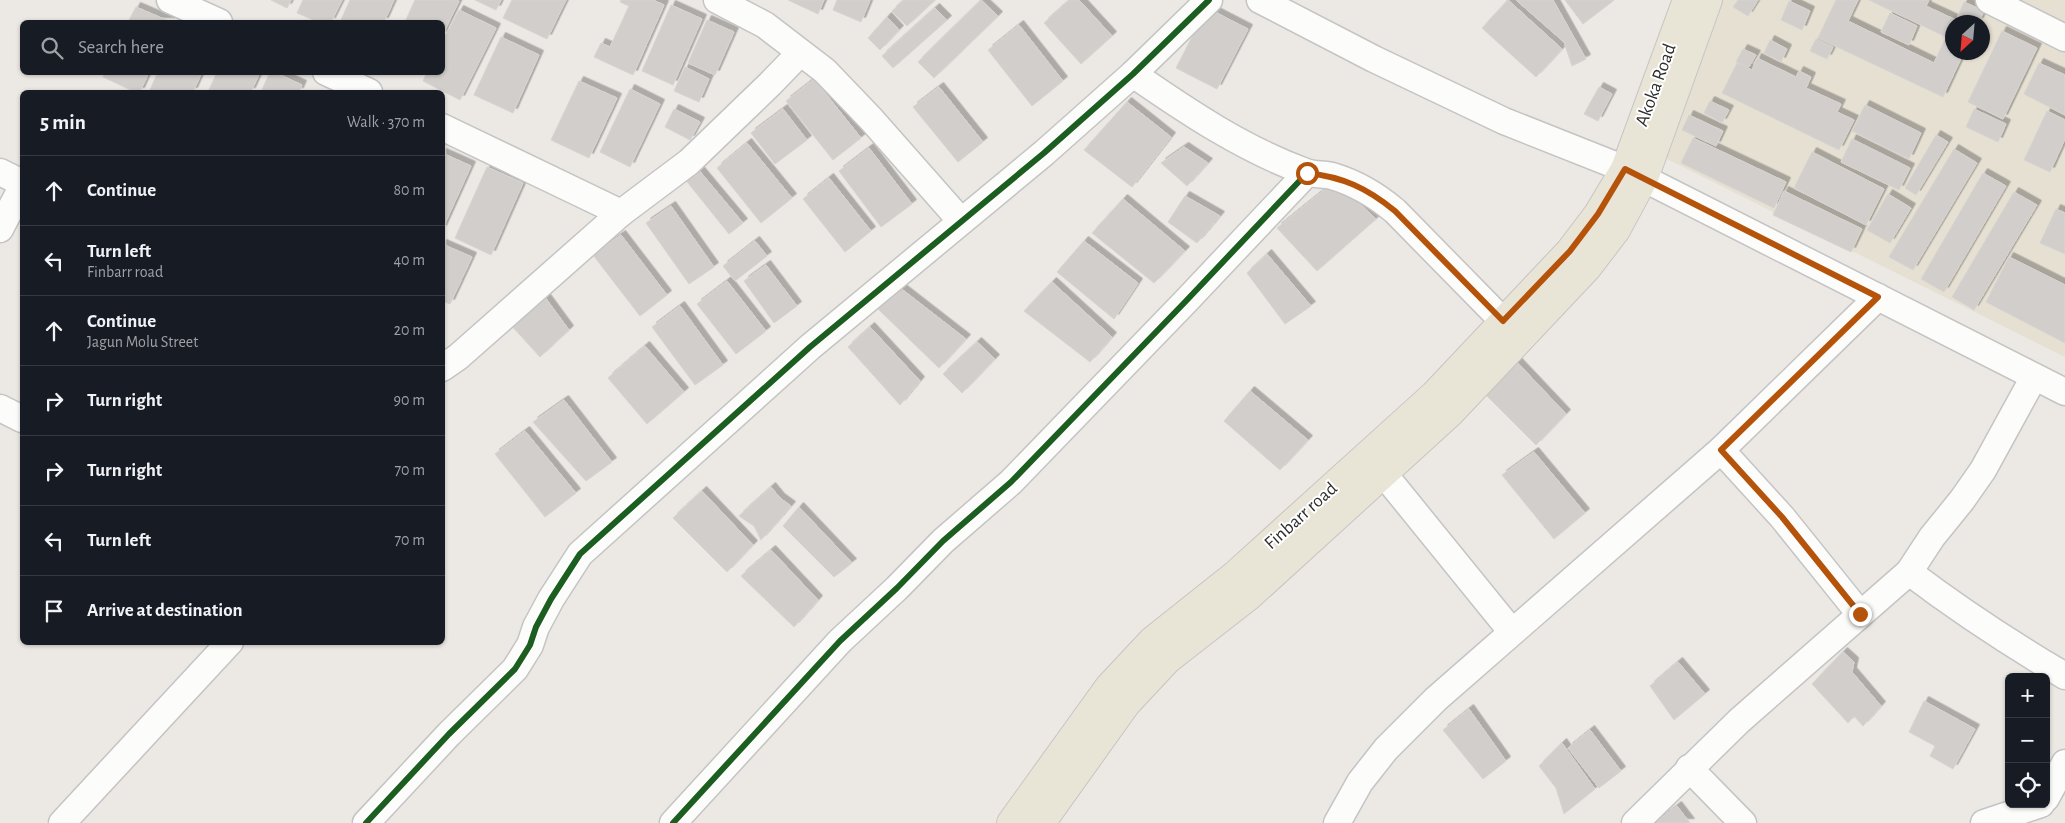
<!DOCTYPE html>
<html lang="en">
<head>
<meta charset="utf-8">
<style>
	:root { --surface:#171b24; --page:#20242c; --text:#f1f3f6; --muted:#9ea1a6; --line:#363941 }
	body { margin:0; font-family:"Alegreya Sans",sans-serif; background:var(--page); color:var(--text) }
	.controls { position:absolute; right:15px; bottom:15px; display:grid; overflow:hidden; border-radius:8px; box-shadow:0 1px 4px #0004 }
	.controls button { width:45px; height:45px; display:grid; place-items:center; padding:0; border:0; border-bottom:1px solid var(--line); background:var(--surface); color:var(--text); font:25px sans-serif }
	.compass { position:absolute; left:1945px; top:15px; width:45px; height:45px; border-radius:50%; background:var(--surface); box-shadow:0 1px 4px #0004; rotate:206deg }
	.stop { position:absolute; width:15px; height:15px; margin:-11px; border:4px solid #b45309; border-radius:50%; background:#fff }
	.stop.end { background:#b45309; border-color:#fff; box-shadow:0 1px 5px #0008 }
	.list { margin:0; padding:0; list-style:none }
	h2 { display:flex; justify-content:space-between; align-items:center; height:65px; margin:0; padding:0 20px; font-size:21px }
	h2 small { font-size:16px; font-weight:400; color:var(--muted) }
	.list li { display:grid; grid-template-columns:32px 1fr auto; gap:15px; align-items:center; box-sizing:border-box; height:70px; padding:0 20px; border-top:1px solid var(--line) }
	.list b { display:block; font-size:19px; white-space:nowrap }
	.list p { margin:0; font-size:16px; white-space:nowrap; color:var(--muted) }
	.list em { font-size:16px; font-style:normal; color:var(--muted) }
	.icon { flex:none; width:28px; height:28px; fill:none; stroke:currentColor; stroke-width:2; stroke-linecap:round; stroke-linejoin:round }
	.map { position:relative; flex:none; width:2065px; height:823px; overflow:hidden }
	.search { position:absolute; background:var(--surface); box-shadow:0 1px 4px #0004; left:20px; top:20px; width:425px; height:55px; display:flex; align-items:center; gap:12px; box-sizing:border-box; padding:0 18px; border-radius:8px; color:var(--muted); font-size:19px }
	.panel { position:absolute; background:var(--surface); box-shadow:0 1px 4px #0004; left:20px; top:90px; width:425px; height:555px; border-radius:8px }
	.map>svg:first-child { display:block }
	.education { fill:#e6e0d3; fill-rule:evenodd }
	.building { fill:#d1cecb; stroke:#d7d4d0; filter:url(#shadow) }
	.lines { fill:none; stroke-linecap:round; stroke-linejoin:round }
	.minor-casing { stroke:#c5c4c5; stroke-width:29 }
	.major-casing { stroke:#c6c5c4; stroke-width:30 }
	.minor { stroke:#fcfcfb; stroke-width:26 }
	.major { stroke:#e8e4d6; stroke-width:28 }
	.cycleway-casing { stroke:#fff; stroke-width:9 }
	.cycleway { stroke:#1b5e20; stroke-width:6 }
	.route { stroke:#b45309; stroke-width:6 }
	.labels { text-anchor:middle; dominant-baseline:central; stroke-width:4; stroke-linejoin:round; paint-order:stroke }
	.street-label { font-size:19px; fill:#2e2e2e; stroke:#fff }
</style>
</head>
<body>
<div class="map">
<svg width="2065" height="823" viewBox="0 0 2065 823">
	<defs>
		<filter id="shadow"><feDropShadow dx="4.5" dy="-4.5" stdDeviation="0" flood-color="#0004"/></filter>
	</defs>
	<rect width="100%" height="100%" fill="#ece8e4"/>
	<path class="education" d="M1720 0H2065V357L1663 157ZM1952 22H1982V52H1952Z"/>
	<g class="building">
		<path d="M271 0H291L287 8Z"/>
		<path d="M303 0H342L331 22H318L297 13Z"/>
		<path d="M350 0H394L384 22H340Z"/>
		<path d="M415 0 459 1 442 36V22H405Z"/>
		<path d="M475 0H501L496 10Z"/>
		<path d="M512 0H566L547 39 503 18Z"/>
		<path d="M621 0H653L664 5 633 75 594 57 601 43 610 47 629 6 620 2Z"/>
		<path d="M788 0H824L818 14Z"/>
		<path d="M837 0H870L861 22 833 10Z"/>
		<path d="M904 0H935L907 26 892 11Z"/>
		<path d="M981 0 998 16 934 78 918 62Z"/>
		<path d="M1070 0H1079L1112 36 1081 64 1044 23Z"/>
		<path d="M1508 0 1562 49 1536 77 1482 28Z"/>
		<path d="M1516 0H1553L1586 59 1572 66 1564 42Z"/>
		<path d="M1565 0H1612L1613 1 1583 24Z"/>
		<path d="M1738 0H1758L1748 16 1733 7Z"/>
		<path d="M1836 0H1858L1848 21 1934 63 1946 37 1869 0H1929L1926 6 1956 20 1964 2 1984 11 1979 22H1952V52H1964L1943 97 1818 38Z"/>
		<path d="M1789 1 1810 11 1802 30 1781 20Z"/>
		<path d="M671 5 702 19 673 85 642 71Z"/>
		<path d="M136 7 171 22H128Z"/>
		<path d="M935 8 947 20 893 68 882 56Z"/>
		<path d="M1207 8 1248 29 1217 89 1176 68Z"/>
		<path d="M459 10 496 28 460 100 423 81 427 72H442V42Z"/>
		<path d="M1890 13 1917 26 1909 45 1881 32Z"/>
		<path d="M887 17 899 30 880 50 868 38Z"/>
		<path d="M707 20 734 32 715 75 688 63Z"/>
		<path d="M1019 25 1063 81 1032 106 988 50Z"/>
		<path d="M2002 31 2037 48 2003 119 1968 102Z"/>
		<path d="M501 37 539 55 513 113 474 95Z"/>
		<path d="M1816 39 1833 47 1827 59 1810 51Z"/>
		<path d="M1770 40 1787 49 1781 62 1764 53Z"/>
		<path d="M1743 49 1756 55 1749 67 1736 62Z"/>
		<path d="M1757 58 1796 77 1799 71 1811 77 1806 88 1841 104 1837 112 1854 120 1839 150 1722 93 1737 63 1752 70Z"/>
		<path d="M2039 63 2065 75V115L2024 94Z"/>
		<path d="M685 67 709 79 699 102 674 91Z"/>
		<path d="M105 72H149L140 92H135L103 77Z"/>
		<path d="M158 72H202L193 92H149Z"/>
		<path d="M217 72H260L251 92H208Z"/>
		<path d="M270 72H274L302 85 299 92H261Z"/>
		<path d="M814 79 861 138 833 160 786 101Z"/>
		<path d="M579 81 617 98 589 158 551 140Z"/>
		<path d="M939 87 983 142 958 162 913 107Z"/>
		<path d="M1599 87 1612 94 1598 121 1584 114Z"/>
		<path d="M630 89 660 104 630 167 600 152Z"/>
		<path d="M1710 101 1729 110 1722 123 1704 113Z"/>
		<path d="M1127 102 1171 137 1132 187 1084 150Z"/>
		<path d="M1865 105 1921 133 1909 159 1852 131Z"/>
		<path d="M674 109 700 122 690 140 665 127Z"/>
		<path d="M783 109 807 140 775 164 751 133Z"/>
		<path d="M1974 109 2006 124 1998 142 1966 127Z"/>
		<path d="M2047 111 2065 120V139L2050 172 2024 160Z"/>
		<path d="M1689 115 1723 131 1716 146 1682 130Z"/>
		<path d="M1936 135 1948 142 1916 195 1905 188Z"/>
		<path d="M1693 138 1786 182 1774 208 1681 163Z"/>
		<path d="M1852 139 1910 168 1899 190 1841 162Z"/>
		<path d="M747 143 792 198 761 223 717 168Z"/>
		<path d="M1184 147 1208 163 1187 186 1161 163Z"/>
		<path d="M869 148 912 204 881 227 839 171Z"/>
		<path d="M1954 149 1977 163 1913 270 1889 257Z"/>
		<path d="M1812 152 1884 189 1866 225 1794 188Z"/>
		<path d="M442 153 471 166 442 230Z"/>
		<path d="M487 167 523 183 491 255 455 238Z"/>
		<path d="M697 168 743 223 729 234 684 178Z"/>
		<path d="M1983 173 2006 186 1944 292 1921 279Z"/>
		<path d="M829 178 871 231 845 252 803 199Z"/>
		<path d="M1335 181 1376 219 1317 271 1277 228Z"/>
		<path d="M1784 191 1862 229 1851 252 1773 215Z"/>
		<path d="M2014 192 2037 205 1974 310 1952 297Z"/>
		<path d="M1888 194 1911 208 1890 243 1867 230Z"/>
		<path d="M1185 196 1220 216 1197 243 1168 222Z"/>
		<path d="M1123 199 1185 251 1154 283 1092 233Z"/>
		<path d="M671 206 714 267 689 284 646 223Z"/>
		<path d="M2056 209 2065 213V254L2040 243Z"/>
		<path d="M621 235 667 295 640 316 593 255Z"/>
		<path d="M755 241 767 256 735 281 723 266Z"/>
		<path d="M1084 241 1138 283 1114 319 1057 272Z"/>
		<path d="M442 244 472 257 450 304 442 301Z"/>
		<path d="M1267 254 1311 306 1285 324 1247 273Z"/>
		<path d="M2009 257 2065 285V343L1986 302Z"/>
		<path d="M766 265 797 306 774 323 744 281Z"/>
		<path d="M727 281 766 331 736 354 697 304Z"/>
		<path d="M1052 282 1112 337 1090 362 1024 311Z"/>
		<path d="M899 287 966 339 939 368 875 306Z"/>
		<path d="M544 296 569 330 540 357 509 323Z"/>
		<path d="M680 306 723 365 695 385 652 327Z"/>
		<path d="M870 327 920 381 900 405 848 347Z"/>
		<path d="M977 342 995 359 962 393 943 374Z"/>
		<path d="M645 346 684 392 647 424 608 378Z"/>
		<path d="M1514 359 1566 414 1536 445 1479 388Z"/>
		<path d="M1250 391 1308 440 1280 470 1224 421Z"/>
		<path d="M564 400 612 462 586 481 533 422Z"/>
		<path d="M525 431 576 493 545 517 495 454Z"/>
		<path d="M1534 452 1585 513 1554 539 1502 475Z"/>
		<path d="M771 487 780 498 791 506 761 540 754 526 739 516Z"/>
		<path d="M702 491 753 545 727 572 673 518Z"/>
		<path d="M799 507 852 563 834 577 783 526Z"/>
		<path d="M771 550 818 600 794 627 741 576Z"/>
		<path d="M1843 652 1854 662 1852 672 1881 706 1863 726 1854 716 1848 723 1812 684Z"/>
		<path d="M1678 662 1705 694 1674 720 1650 686Z"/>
		<path d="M1924 701 1975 729 1953 769 1930 756 1935 746 1909 732Z"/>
		<path d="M1469 709 1506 761 1483 779 1443 730Z"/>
		<path d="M1590 730 1621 771 1599 788 1568 748Z"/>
		<path d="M1562 743 1595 789 1564 814 1556 788 1539 766Z"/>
		<path d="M1677 806 1690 823H1655Z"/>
	</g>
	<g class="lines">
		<g class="minor-casing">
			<g id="minor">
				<path d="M170 0 219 22"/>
				<path d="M717 0 765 25 825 71 871 119 961 221"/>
				<path d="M1260 0 1374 59 1504 121 1625 169 2065 392"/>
				<path d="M1989 0 2065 38"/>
				<path d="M326 72 369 92"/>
				<path d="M1133 74C1188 112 1243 149 1306 172 1314 175 1323 174 1332 176 1356 183 1376 195 1395 211L1503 321"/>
				<path d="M442 127 621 213"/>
				<path d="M0 172 22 183"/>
				<path d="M0 229 22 187"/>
				<path d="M442 368 458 357 621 213 689 162 770 84 800 53"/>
				<path d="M0 408 22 419"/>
				<path d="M1721 450 1782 517 1860 614"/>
				<path d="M1383 473 1512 632"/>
				<path d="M1909 572C1959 610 2011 644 2065 676"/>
				<path d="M1689 768 1743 823"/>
				<path d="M2046 798 2065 763"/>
				<path d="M62 823 230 642"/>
				<path d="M366 823 449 734 515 669 530 645 536 627 551 599 580 554 810 347 1044 153 1133 74 1209 0"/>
				<path d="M673 823 840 641 897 588 943 541 1011 482 1186 301 1307 173"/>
				<path d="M1337 823 1360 782 1386 749 1436 699 1721 450 1878 297"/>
				<path d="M1635 823 1739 721 1909 572 1932 537 1962 500 1983 470 2034 377"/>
				<path d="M1984 823 2041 804"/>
			</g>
		</g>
		<g class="major-casing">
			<g id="major">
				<path d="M1011 823 1109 687 1152 641 1235 575 1434 395 1570 251 1598 214 1625 169 1687 0"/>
				<path d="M1041 823 1126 704 1167 660 1249 596 1450 413 1587 268 1616 230 1644 178 1708 0"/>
			</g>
		</g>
		<use href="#minor" class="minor"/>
		<use href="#major" class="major"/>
		<g class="cycleway-casing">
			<g id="cycleway">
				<path d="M366 823 449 734 515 669 530 645 536 627 551 599 580 554 810 347 1044 153 1133 74 1209 0"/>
				<path d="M673 823 840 641 897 588 943 541 1011 482 1186 301 1307 173"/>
			</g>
		</g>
		<use href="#cycleway" class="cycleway"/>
	</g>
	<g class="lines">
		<path class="route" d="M1307 173C1343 177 1367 188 1395 211L1503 321 1570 251 1598 214 1625 169 1878 297 1721 450 1782 517 1860 614"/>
	</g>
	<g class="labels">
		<g class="street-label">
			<text transform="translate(1656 85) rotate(-70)">Akoka Road</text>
			<text transform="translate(1301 516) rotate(-42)">Finbarr road</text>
		</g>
	</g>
</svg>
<div class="controls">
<button>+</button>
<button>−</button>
<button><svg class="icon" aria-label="locate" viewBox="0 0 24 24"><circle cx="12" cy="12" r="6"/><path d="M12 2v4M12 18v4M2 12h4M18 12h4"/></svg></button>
</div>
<svg class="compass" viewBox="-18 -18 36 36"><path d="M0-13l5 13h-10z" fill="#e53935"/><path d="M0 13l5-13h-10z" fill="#9ea1a6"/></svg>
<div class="stop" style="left:1307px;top:173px"></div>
<div class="stop end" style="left:1860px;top:614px"></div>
<div class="search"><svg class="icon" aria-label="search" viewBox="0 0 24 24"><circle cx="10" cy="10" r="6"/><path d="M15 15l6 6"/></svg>Search here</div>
<section class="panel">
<h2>5 min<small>Walk · 370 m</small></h2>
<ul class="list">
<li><svg class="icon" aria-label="ahead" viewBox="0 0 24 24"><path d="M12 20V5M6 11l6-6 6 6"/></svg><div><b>Continue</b></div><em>80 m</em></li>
<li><svg class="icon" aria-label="left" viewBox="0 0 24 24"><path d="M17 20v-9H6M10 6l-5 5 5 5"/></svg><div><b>Turn left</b><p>Finbarr road</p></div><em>40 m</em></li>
<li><svg class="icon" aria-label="ahead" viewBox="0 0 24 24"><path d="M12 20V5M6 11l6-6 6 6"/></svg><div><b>Continue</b><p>Jagun Molu Street</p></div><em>20 m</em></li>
<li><svg class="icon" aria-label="right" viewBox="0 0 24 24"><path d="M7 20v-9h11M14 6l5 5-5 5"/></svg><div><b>Turn right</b></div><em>90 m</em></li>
<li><svg class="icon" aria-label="right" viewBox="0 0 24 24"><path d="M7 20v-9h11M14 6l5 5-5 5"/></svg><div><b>Turn right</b></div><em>70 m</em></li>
<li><svg class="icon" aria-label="left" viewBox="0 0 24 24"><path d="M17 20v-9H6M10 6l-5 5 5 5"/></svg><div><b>Turn left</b></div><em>70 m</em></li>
<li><svg class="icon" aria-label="arrive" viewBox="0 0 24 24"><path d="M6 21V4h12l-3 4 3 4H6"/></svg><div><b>Arrive at destination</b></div></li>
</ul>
</section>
</div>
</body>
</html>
